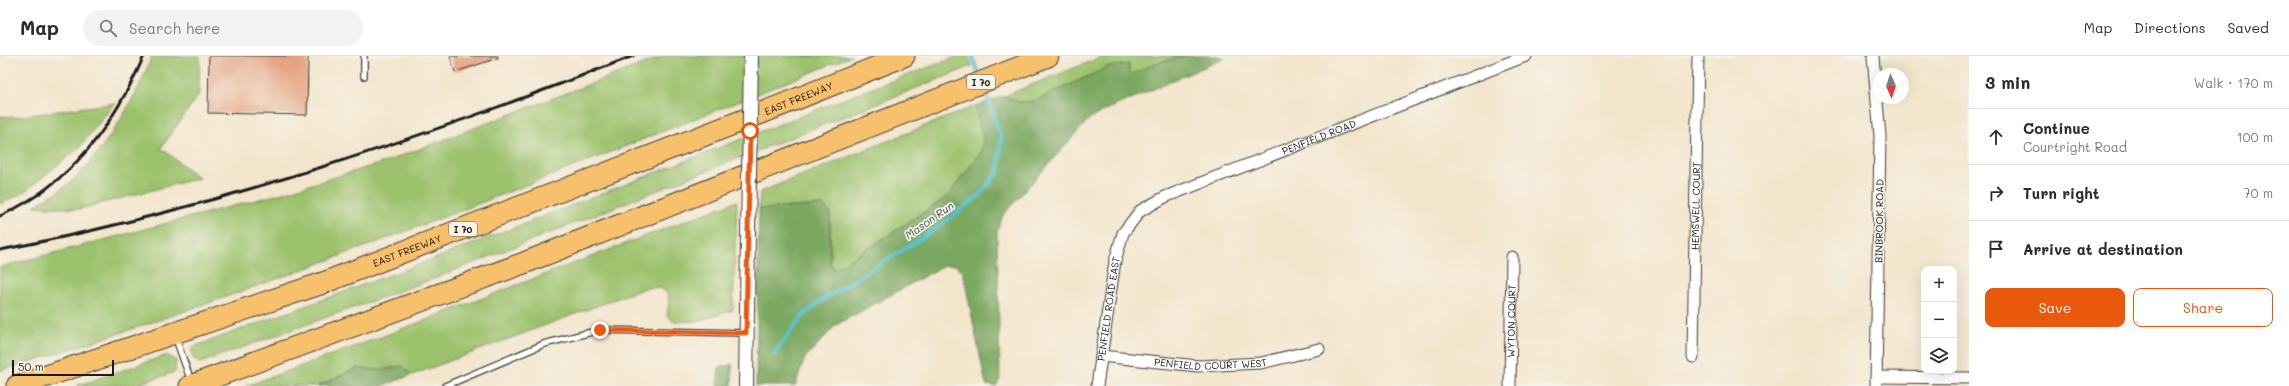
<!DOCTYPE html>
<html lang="en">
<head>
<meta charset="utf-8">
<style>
	:root { --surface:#fff; --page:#f2f2f3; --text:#2b2b33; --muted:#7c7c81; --line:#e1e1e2; --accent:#ea580c }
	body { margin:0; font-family:Mali,sans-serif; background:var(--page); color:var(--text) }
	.controls { position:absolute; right:12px; bottom:12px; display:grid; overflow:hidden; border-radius:8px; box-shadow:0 4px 16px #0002 }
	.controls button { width:36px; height:36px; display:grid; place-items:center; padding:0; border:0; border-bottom:1px solid var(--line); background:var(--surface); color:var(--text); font:20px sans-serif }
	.compass { position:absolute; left:1873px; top:12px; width:36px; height:36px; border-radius:50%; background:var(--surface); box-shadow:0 4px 16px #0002; rotate:177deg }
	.scale { position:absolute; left:12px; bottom:10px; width:102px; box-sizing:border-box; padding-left:4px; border:2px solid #1c1c1c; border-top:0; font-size:11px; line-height:14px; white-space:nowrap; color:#1c1c1c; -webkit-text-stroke:3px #f7f3e8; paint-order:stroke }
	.stop { position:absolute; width:12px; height:12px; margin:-9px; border:3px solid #ea580c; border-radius:50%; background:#fff }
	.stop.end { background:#ea580c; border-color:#fff; box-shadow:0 1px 4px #0008 }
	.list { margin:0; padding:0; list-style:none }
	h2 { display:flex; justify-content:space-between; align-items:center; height:52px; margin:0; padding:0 16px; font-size:17px }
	h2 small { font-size:13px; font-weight:400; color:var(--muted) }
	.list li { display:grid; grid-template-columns:26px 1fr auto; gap:12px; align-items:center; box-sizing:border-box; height:56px; padding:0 16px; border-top:1px solid var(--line) }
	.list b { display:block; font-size:15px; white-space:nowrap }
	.list p { margin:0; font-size:13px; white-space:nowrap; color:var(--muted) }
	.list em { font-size:13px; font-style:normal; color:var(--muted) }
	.actions { display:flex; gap:8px; padding:12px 16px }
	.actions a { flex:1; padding:9px 0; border:1px solid var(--accent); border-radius:8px; text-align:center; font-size:14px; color:var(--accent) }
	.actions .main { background:var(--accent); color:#fff }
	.icon { flex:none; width:22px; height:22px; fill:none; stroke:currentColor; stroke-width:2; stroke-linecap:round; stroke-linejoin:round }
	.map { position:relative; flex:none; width:1969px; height:330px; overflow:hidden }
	header { display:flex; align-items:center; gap:24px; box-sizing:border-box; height:56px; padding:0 20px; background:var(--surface); border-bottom:1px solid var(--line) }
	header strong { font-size:19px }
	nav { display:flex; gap:22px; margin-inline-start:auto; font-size:14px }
	.search { width:280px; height:36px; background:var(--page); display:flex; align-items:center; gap:10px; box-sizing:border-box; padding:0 14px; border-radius:22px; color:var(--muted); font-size:15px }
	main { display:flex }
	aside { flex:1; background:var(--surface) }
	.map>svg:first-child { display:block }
	.green { fill:#9bc16c; stroke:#5c6e44 }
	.forest { fill:#7ca760; stroke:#4c623e }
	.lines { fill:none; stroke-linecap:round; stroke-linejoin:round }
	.stream { stroke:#57c4cd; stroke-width:4 }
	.building { fill:#e4a483 }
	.service-casing { stroke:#3c3a36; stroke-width:8 }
	.minor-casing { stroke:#3c3a36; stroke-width:13 }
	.tertiary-casing { stroke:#3c3a36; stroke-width:16 }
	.motorway-casing { stroke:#3c3a36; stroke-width:23 }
	.service { stroke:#fff; stroke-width:5.5 }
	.minor { stroke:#fff; stroke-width:11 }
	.tertiary { stroke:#fff; stroke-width:14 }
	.motorway { stroke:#f7c06c; stroke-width:21 }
	.rail { stroke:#1c1c1c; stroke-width:3 }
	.tertiary-bridge-casing { stroke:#3c3a36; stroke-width:16; stroke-linecap:butt }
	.tertiary-bridge { stroke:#fff; stroke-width:14 }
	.route { stroke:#ea580c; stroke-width:5 }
	.labels { text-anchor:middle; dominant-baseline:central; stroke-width:3.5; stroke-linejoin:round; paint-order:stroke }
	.shield { fill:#f7f3e8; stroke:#5e5c59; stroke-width:1 }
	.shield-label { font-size:9px; font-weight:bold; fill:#1c1c1c }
	.street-label { font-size:10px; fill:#1c1c1c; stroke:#f7f3e8 }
	.water-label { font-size:11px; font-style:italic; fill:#31575a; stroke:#f7f3e8 }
</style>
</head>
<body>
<header>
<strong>Map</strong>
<div class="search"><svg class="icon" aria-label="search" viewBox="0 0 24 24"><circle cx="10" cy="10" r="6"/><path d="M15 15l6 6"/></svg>Search here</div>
<nav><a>Map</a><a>Directions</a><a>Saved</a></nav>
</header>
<main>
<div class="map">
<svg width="1969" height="330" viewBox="0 0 1969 330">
	<rect width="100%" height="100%" fill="#f7f3e8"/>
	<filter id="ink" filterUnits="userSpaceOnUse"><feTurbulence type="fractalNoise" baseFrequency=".025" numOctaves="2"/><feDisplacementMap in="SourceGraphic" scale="8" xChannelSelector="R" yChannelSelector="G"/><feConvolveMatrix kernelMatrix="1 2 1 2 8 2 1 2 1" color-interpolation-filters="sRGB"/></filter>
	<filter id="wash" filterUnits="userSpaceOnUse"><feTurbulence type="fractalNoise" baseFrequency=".012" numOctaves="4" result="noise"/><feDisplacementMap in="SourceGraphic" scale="16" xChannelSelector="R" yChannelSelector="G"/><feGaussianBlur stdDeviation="0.9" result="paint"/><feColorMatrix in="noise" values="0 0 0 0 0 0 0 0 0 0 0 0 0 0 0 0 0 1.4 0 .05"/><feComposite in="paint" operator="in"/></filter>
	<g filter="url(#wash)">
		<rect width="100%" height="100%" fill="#f2e5cc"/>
		<g class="green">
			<path d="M152 0H200L199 38 161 92 199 122 79 153 34 150C46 142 63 134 74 123 109 88 134 46 152 0Z"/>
			<path d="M664 0H852C571 112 290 227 0 315V211L279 138 385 106Z"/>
			<path d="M959 0H968L972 10 433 223 200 307C193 304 190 299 193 291L439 201 880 29Z"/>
			<path d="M1104 0H1185L1156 7 1133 18 1128 16 1129 8 1108 11 1035 45 1019 46 1004 40Z"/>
			<path d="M115 47 79 92 23 137 0 148V60L16 61Z"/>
			<path d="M975 50 983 83 982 95 947 141 836 213 830 209V156L759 153 760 136Z"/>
			<path d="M737 145 733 254 698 265 673 266 667 259C671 238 669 230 645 232L412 319 403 310 380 314 357 312 318 330H246L381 281Z"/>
			<path d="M167 299 176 304 175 316 132 330H76Z"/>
		</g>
		<g class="forest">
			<path d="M1185 0H1217L1225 2 1110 52 1090 62 1003 159 997 175 1000 323 996 330 986 329 963 217 955 209H945L836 269 805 302 795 330H756L759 153 823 149 830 156V209L836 213 947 141 982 95 983 83 975 50 1004 40 1019 46 1035 45 1108 11 1129 8V16L1133 18 1156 7Z"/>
			<path d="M732 308V330H717L719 312Z"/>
			<path d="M403 310 412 319 382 330H318L357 312 380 314Z"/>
		</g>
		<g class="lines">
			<g class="stream">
				<path d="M972 0 980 21"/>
				<path d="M774 298 802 261 818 247 931 176 980 139 998 116 1001 82 984 31"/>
			</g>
		</g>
		<g id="blocks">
			<g class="building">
				<path d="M209 0H308L307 59 208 57Z"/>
				<path d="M450 0H498V2L455 16Z"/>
			</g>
		</g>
	</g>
	<g filter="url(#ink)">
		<use href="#blocks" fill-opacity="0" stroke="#3c3a36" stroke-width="1"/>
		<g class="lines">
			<g class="service-casing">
				<g id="service">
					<path d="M364 20V0"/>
					<path d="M175 280 191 325"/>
					<path d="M445 330 544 288 600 274 746 277"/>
				</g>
			</g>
			<g class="minor-casing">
				<g id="minor">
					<path d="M1873 0 1880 80 1876 330"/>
					<path id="s1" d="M1101 300 1198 310 1261 307 1319 293"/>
					<path id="s2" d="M1693 301 1698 0"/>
					<path d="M1876 321 1969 322"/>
					<path id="s3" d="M1097 330 1115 205 1123 177 1140 155 1165 141 1526 0"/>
					<path id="s4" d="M1510 330 1512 201"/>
				</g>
			</g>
			<g class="tertiary-casing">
				<path id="tertiary" d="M746 330 748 178"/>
			</g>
			<g class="motorway-casing">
				<g id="motorway">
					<path id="s5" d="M17 330 323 227 749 62 904 0"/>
					<path d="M190 330 524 207 1048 0"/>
				</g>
			</g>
			<use href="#service" class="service"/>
			<use href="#minor" class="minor"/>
			<use href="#tertiary" class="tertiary"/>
			<use href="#motorway" class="motorway"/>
			<g class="rail">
				<path d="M0 160C72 127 113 70 144 0"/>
				<path d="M0 194C217 152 428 80 633 0"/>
			</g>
			<g class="tertiary-bridge-casing">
				<path id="tertiary-bridge" d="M748 178 751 0"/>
			</g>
			<use href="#tertiary-bridge" class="tertiary-bridge"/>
		</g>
	</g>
	<g class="lines" filter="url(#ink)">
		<path class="route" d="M600 274 746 277 750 75"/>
	</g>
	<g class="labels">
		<g class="shield">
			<rect x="967" y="19" width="28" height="14" rx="3"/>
			<rect x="449" y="166" width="28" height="14" rx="3"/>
		</g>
		<g class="shield-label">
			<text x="981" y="26">I 70</text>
			<text x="463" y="173">I 70</text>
		</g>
		<g class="street-label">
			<text stroke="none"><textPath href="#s5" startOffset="833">EAST FREEWAY</textPath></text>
			<text stroke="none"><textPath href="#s3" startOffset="377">PENFIELD ROAD</textPath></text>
			<text stroke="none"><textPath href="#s2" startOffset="151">HEMSWELL COURT</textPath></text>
			<text transform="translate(1879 165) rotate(-89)">BINBROOK ROAD</text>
			<text stroke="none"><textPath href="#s5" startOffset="413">EAST FREEWAY</textPath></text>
			<text stroke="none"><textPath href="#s3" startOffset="78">PENFIELD ROAD EAST</textPath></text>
			<text stroke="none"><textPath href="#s4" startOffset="65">WYTON COURT</textPath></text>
			<text stroke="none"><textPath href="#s1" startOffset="110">PENFIELD COURT WEST</textPath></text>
		</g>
		<g class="water-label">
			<text transform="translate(929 164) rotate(-35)">Mason Run</text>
		</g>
	</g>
</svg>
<div class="controls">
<button>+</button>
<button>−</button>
<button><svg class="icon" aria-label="layers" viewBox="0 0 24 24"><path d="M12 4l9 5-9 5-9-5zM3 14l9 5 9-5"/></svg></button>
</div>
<svg class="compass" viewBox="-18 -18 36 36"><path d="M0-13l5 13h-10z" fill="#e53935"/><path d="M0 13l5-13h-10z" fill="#7c7c81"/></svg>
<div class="scale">50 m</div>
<div class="stop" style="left:750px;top:75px"></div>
<div class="stop end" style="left:600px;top:274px"></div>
</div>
<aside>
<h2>3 min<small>Walk · 170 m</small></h2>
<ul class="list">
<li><svg class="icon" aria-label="ahead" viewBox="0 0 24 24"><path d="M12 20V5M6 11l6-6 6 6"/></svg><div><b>Continue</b><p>Courtright Road</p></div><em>100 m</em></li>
<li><svg class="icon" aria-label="right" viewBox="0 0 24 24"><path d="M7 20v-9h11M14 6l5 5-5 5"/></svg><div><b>Turn right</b></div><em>70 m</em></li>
<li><svg class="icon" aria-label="arrive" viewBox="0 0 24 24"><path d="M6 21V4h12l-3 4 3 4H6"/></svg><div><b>Arrive at destination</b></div></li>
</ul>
<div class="actions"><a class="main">Save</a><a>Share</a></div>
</aside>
</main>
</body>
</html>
